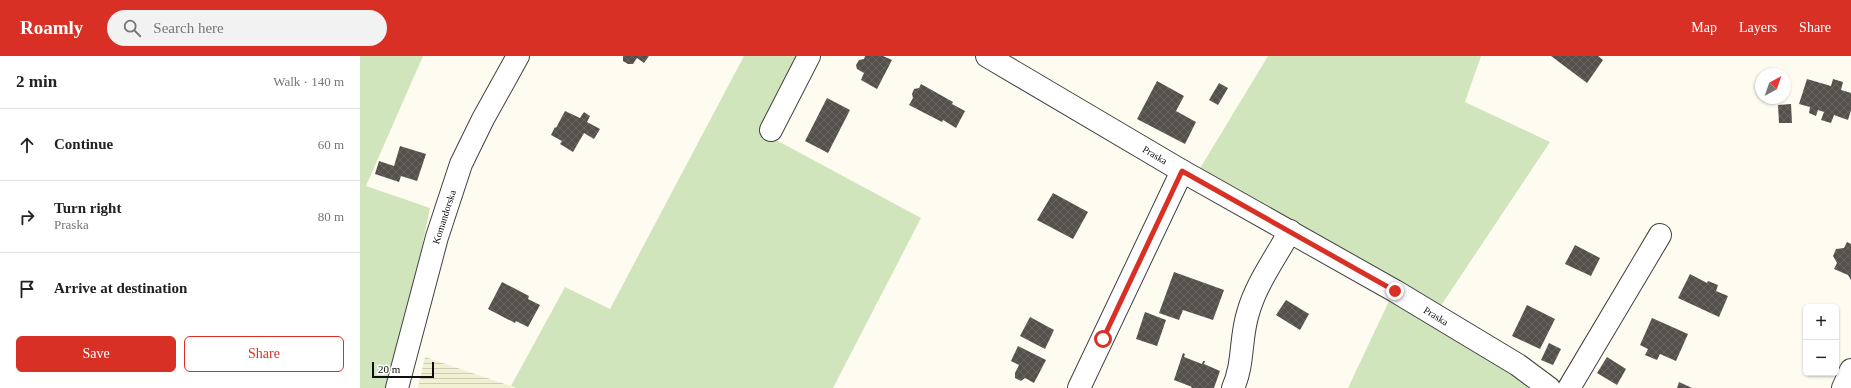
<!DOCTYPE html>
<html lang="en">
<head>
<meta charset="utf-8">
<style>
	:root { --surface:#fff; --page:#f2f2f2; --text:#222; --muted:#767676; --line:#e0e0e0; --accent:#d93025 }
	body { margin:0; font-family:Georgia,serif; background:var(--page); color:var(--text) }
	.controls { position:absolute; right:12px; bottom:12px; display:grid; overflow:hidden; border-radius:6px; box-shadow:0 1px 3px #0004 }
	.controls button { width:36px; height:36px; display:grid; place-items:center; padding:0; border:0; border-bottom:1px solid var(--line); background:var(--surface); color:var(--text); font:20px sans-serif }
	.compass { position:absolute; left:1395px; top:12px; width:36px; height:36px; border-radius:50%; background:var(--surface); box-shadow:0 1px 3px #0004; rotate:40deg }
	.scale { position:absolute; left:12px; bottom:10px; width:62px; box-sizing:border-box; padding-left:4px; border:2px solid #0e0e0e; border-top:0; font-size:11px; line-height:14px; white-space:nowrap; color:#0e0e0e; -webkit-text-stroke:3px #fff; paint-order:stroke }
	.stop { position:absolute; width:12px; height:12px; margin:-9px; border:3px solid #d93025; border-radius:50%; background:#fff }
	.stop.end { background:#d93025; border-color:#fff; box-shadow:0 1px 4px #0008 }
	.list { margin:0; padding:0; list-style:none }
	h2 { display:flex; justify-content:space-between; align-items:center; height:52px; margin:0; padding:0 16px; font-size:17px }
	h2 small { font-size:13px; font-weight:400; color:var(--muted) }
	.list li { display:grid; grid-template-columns:26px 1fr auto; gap:12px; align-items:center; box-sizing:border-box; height:72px; padding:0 16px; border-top:1px solid var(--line) }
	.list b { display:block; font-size:15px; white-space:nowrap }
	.list p { margin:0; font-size:13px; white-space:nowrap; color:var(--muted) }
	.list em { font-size:13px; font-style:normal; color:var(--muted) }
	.actions { display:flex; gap:8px; padding:12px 16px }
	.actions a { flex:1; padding:9px 0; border:1px solid var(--accent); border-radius:6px; text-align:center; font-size:14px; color:var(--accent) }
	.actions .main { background:var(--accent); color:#fff }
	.icon { flex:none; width:22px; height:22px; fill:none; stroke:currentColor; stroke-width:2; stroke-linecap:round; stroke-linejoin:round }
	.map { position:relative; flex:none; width:1491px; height:332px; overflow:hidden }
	header { display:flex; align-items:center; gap:24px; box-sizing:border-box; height:56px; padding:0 20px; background:var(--accent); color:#fff }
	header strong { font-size:19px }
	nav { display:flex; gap:22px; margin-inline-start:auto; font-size:14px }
	.search { width:280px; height:36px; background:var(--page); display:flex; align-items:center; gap:10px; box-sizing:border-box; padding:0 14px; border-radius:22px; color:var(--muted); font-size:15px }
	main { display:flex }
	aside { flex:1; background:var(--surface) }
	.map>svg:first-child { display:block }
	.farmland { fill:url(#farmland-rules) }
	.grass { fill:#d1e5bd }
	.building { fill:url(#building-cross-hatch) }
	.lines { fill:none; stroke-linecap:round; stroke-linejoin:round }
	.minor-casing { stroke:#414141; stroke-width:24 }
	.minor { stroke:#fff; stroke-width:22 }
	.route { stroke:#d93025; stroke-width:5 }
	.labels { text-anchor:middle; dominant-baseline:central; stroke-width:4; stroke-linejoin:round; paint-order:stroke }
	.street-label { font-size:10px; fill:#0e0e0e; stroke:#fff }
</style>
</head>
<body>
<header>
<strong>Roamly</strong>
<div class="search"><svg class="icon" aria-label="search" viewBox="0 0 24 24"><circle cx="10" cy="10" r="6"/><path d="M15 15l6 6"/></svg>Search here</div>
<nav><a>Map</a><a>Layers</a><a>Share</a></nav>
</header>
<main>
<aside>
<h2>2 min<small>Walk · 140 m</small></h2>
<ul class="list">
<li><svg class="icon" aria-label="ahead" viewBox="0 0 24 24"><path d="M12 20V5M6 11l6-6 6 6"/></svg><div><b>Continue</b></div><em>60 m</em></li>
<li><svg class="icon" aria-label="right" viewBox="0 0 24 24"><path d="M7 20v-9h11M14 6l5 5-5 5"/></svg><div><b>Turn right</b><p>Praska</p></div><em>80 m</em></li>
<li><svg class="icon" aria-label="arrive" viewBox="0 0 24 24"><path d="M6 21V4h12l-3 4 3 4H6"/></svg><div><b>Arrive at destination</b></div></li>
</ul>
<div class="actions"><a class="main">Save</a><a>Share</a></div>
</aside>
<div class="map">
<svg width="1491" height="332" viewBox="0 0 1491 332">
	<defs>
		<pattern id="farmland-rules" width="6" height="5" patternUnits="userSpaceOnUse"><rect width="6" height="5" fill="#f2f0d3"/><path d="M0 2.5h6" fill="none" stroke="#cecdb4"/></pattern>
		<pattern id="building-cross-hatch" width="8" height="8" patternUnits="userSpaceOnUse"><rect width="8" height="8" fill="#56504c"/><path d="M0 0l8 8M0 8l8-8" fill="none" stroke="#696561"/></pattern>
	</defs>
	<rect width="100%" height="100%" fill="#fefbf1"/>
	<path class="farmland" d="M65 301 151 330V332H58Z"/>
	<g class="grass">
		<path d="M0 0H63L6 130 70 152 41 292 30 332H0Z"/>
		<path d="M384 0H441L403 77 561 162 473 332H156L151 330 205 231 250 253Z"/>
		<path d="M908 0H1121L1105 46 1190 86 1078 254 839 114Z"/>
		<path d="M1030 243 1177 332H988Z"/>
	</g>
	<g class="building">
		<path d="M263 0H289L284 7 277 2 273 8H268L263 5Z"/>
		<path d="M505 0H523L532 4 517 33 501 24 504 17 497 13 496 9 499 4 504 3Z"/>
		<path d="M1191 0H1238L1243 4 1227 27Z"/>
		<path d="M1447 23 1471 30 1473 23 1483 26 1481 34 1491 37V54L1488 64 1474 59 1471 67 1461 64 1464 56 1458 54 1456 60 1449 57 1450 51 1439 48Z"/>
		<path d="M797 25 824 40 816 55 836 66 825 88 777 63Z"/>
		<path d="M859 27 868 32 858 49 849 44Z"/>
		<path d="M561 28 593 46 592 48 605 55 596 72 583 64 582 66 549 49 553 42 552 38 554 33 559 32Z"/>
		<path d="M467 42 490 54 468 97 445 85Z"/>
		<path d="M1431 48 1432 67H1419L1418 49Z"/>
		<path d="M205 55 220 62 224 56 230 60 227 66 240 73 234 83 224 77 213 96 200 88 202 85 191 79 195 71 196 72Z"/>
		<path d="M40 90 66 98 57 125 41 120 39 126 15 118 19 105 34 110Z"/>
		<path d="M693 137 728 156 713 183 677 164Z"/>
		<path d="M1487 186 1491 188V224L1488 219 1474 213 1477 207 1473 200 1476 193 1484 192Z"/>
		<path d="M1215 189 1240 202 1231 220 1205 208Z"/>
		<path d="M814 216 864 234 853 264 823 254 819 264 799 257Z"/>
		<path d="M1330 218 1347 227 1348 225 1358 229 1356 235 1368 240 1359 261 1318 242Z"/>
		<path d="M142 226 169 240 168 243 180 249 168 271 156 265 155 267 128 253Z"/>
		<path d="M926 244 949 258 940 274 916 259Z"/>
		<path d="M1167 249 1195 263 1180 293 1152 280Z"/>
		<path d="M785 256 806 264 797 290 776 283Z"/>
		<path d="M670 261 694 274 685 293 660 280Z"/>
		<path d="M1292 262 1328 278 1316 305 1300 298 1297 304 1285 299 1288 293 1280 289Z"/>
		<path d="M1189 287 1201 293 1193 309 1181 304Z"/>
		<path d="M658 290 686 304 674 327 665 322 661 325 655 322V317L659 309 651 305Z"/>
		<path d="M823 297 825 298 824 301 842 308 843 305H845L844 308 860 315 854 332H831L832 331 814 324Z"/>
		<path d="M1247 301 1266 313 1257 329 1237 317Z"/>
		<path d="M1319 326 1332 332H1317Z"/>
	</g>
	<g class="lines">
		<g class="minor-casing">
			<g id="minor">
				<path d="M627 0 822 115 1035 235 1158 309 1189 332"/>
				<path d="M411 74 449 0"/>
				<path d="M37 332 77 181 101 108 123 63 158 0"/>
				<path d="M719 332 822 115"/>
				<path d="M873 332C884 308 880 282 888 257 896 228 916 201 930 175"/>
				<path d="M1209 332 1300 179"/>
				<path d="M1483 332 1491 314"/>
			</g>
		</g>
		<use href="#minor" class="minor"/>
	</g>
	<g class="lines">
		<path class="route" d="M743 283 822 115 1035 235"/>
	</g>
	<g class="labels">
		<g class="street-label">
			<text transform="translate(795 99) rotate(31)">Praska</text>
			<text transform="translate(84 161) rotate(-72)">Komandorska</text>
			<text transform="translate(1076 260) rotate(32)">Praska</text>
		</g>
	</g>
</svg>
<div class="controls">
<button>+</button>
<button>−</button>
</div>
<svg class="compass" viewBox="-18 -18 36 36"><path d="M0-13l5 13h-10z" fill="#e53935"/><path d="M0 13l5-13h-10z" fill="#767676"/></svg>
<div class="scale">20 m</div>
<div class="stop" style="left:743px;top:283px"></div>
<div class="stop end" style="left:1035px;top:235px"></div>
</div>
</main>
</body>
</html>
